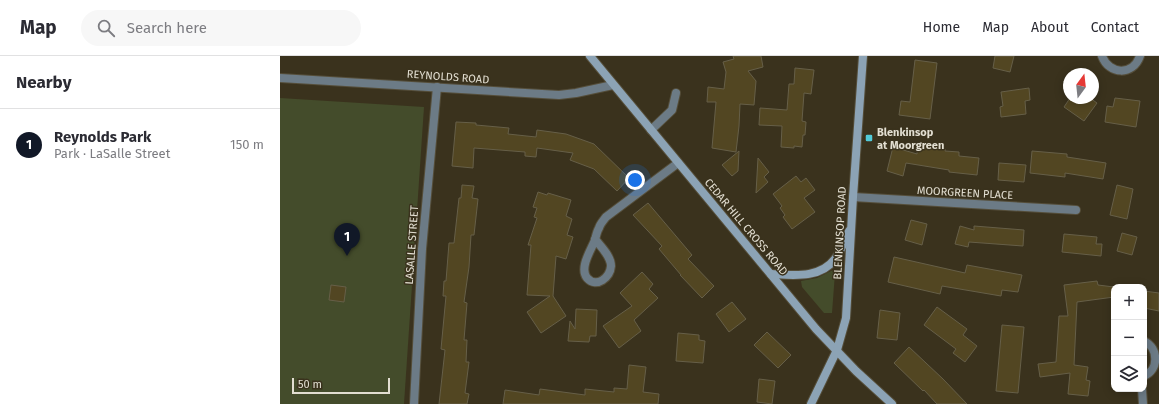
<!DOCTYPE html>
<html lang="en">
<head>
<meta charset="utf-8">
<style>
	:root { --surface:#fff; --page:#f7f7f7; --text:#2b2b33; --muted:#7c7c81; --line:#e1e1e2; --accent:#111827 }
	body { margin:0; font-family:"Fira Sans",sans-serif; background:var(--page); color:var(--text) }
	.controls { position:absolute; right:12px; bottom:12px; display:grid; overflow:hidden; border-radius:8px; box-shadow:0 2px 10px #0003 }
	.controls button { width:36px; height:36px; display:grid; place-items:center; padding:0; border:0; border-bottom:1px solid var(--line); background:var(--surface); color:var(--text); font:20px sans-serif }
	.compass { position:absolute; left:783px; top:12px; width:36px; height:36px; border-radius:50%; background:var(--surface); box-shadow:0 2px 10px #0003; rotate:15deg }
	.scale { position:absolute; left:12px; bottom:10px; width:98px; box-sizing:border-box; padding-left:4px; border:2px solid #e2ded1; border-top:0; font-size:11px; line-height:14px; white-space:nowrap; color:#e2ded1; -webkit-text-stroke:3px #3a321d; paint-order:stroke }
	.you { position:absolute; left:355px; top:124px; width:14px; height:14px; margin:-10px; border:3px solid #fff; border-radius:50%; background:#1a73e8; box-shadow:0 0 0 6px #1a73e833 }
	.badge { display:grid; place-items:center; width:26px; height:26px; border-radius:50%; background:var(--accent); color:#fff; font-size:13px; font-weight:700 }
	.pin { position:absolute; translate:-50% -33px; filter:drop-shadow(0 1px 2px #0008) }
	.pin::after { content:''; position:absolute; top:21px; width:14px; height:12px; background:inherit; clip-path:polygon(0 0,100% 0,50% 100%) }
	.list { margin:0; padding:0; list-style:none }
	h2 { display:flex; justify-content:space-between; align-items:center; height:52px; margin:0; padding:0 16px; font-size:17px }
	h2 small { font-size:13px; font-weight:400; color:var(--muted) }
	.list li { display:grid; grid-template-columns:26px 1fr auto; gap:12px; align-items:center; box-sizing:border-box; height:72px; padding:0 16px; border-top:1px solid var(--line) }
	.list b { display:block; font-size:15px; white-space:nowrap }
	.list p { margin:0; font-size:13px; white-space:nowrap; color:var(--muted) }
	.list em { font-size:13px; font-style:normal; color:var(--muted) }
	.icon { flex:none; width:22px; height:22px; fill:none; stroke:currentColor; stroke-width:2; stroke-linecap:round; stroke-linejoin:round }
	.map { position:relative; flex:none; width:879px; height:348px; overflow:hidden }
	header { display:flex; align-items:center; gap:24px; box-sizing:border-box; height:56px; padding:0 20px; background:var(--surface); border-bottom:1px solid var(--line) }
	header strong { font-size:19px }
	nav { display:flex; gap:22px; margin-inline-start:auto; font-size:14px }
	.search { width:280px; height:36px; background:var(--page); display:flex; align-items:center; gap:10px; box-sizing:border-box; padding:0 14px; border-radius:22px; color:var(--muted); font-size:15px }
	main { display:flex }
	aside { flex:1; background:var(--surface) }
	.map>svg:first-child { display:block }
	.green { fill:#444c2b }
	.building { fill:#524622; stroke:#665f48 }
	.lines { fill:none; stroke-linecap:round; stroke-linejoin:round }
	.street-casing { stroke:#554e3a; stroke-width:10 }
	.secondary-casing { stroke:#554e3a; stroke-width:10 }
	.street { stroke:#6c7b86; stroke-width:8 }
	.secondary { stroke:#8ca3b5; stroke-width:8 }
	.poi-dot { fill:#52cbd8; stroke:#3a321d; stroke-width:1.5 }
	.labels { text-anchor:middle; dominant-baseline:central; stroke-width:3; stroke-linejoin:round; paint-order:stroke }
	.street-label { font-size:11px; fill:#e2ded1; stroke:#3a321d }
	.poi-label { font-size:11px; font-weight:bold; fill:#e2ded1; stroke:#3a321d; text-anchor:start }
</style>
</head>
<body>
<header>
<strong>Map</strong>
<div class="search"><svg class="icon" aria-label="search" viewBox="0 0 24 24"><circle cx="10" cy="10" r="6"/><path d="M15 15l6 6"/></svg>Search here</div>
<nav><a>Home</a><a>Map</a><a>About</a><a>Contact</a></nav>
</header>
<main>
<aside>
<h2>Nearby<small></small></h2>
<ul class="list">
<li><span class="badge">1</span><div><b>Reynolds Park</b><p>Park · LaSalle Street</p></div><em>150 m</em></li>
</ul>
</aside>
<div class="map">
<svg width="879" height="348" viewBox="0 0 879 348">
	<rect width="100%" height="100%" fill="#3a321d"/>
	<g class="green">
		<path d="M0 42 144 51 124 348H0Z"/>
		<path d="M554 214 555 217 552 257H544L522 231 521 225 537 222 551 215Z"/>
	</g>
	<g class="building">
		<path d="M453 0H481L483 11 468 15 476 25 474 49 460 48 459 70 456 96 432 92 436 46H427L428 31 444 33 446 16 443 6 454 3Z"/>
		<path d="M715 0H734L730 16 713 12Z"/>
		<path d="M635 4 657 7 650 63 619 59 621 45 630 46Z"/>
		<path d="M515 12 534 14 531 38 524 37 522 65 526 66 525 79H523L522 91 514 90V92L501 91 502 70 479 69 480 52 507 54 509 28H514Z"/>
		<path d="M749 32 750 44 745 45 746 58 721 61 720 51 723 50 721 36Z"/>
		<path d="M790 42H810L817 47 804 65 784 51Z"/>
		<path d="M835 42 860 45 856 71 825 66 827 50 833 51Z"/>
		<path d="M176 66 196 67V69L229 72 228 78 256 81 257 74 286 78 314 88 349 122 337 135 314 113 290 104 293 97 257 92 256 101 245 100V96L194 92 193 112 172 110Z"/>
		<path d="M638 89 665 93V95L679 96V100L699 102 697 119 669 116V114L626 107 623 120 607 115 613 91 637 98Z"/>
		<path d="M459 95 458 115 452 120 442 109Z"/>
		<path d="M752 95 787 98V101L826 107 823 123 785 117V121L750 117Z"/>
		<path d="M478 102 489 116 484 121 488 126 476 137Z"/>
		<path d="M719 107 746 109 744 126 718 124Z"/>
		<path d="M516 120 521 126 526 122 535 134 524 142 535 156 512 173 503 161 505 159 500 152 502 150 493 138Z"/>
		<path d="M182 129 194 130 192 142 198 143 194 179H191L189 211 184 246 187 247 184 284H187L186 306H189L185 337 189 338 187 348H159L165 294 161 293 166 240H163L164 225H166L169 187H174L179 142H181Z"/>
		<path d="M837 129 853 133 847 163 830 159Z"/>
		<path d="M258 136 267 139 268 137 291 144 286 160 292 163 287 179 293 181 286 203 276 200 273 240 286 260 261 277 247 256 270 240 247 239 251 189H248L257 162 254 161 257 152 253 151Z"/>
		<path d="M368 147 412 199 408 203 434 230 422 242 400 219H401L379 193 382 190 353 159Z"/>
		<path d="M631 164 647 168 642 189 625 184Z"/>
		<path d="M680 170 694 174V170L744 174 743 190 689 186 688 191 675 188Z"/>
		<path d="M842 177 857 181 852 199 837 195Z"/>
		<path d="M784 178 817 181 816 188H822L821 200 782 196Z"/>
		<path d="M614 201 685 217 687 209 742 219 738 236 722 234 721 240 662 230 660 238 608 226Z"/>
		<path d="M362 216 373 228 369 233 378 242 354 264 361 275 339 292 323 270 352 250 340 237Z"/>
		<path d="M817 225 818 229 834 231V241L797 246 794 309 808 311 806 324 810 325 808 340 788 338 790 317 760 321 758 308 776 306 779 260H788L784 229Z"/>
		<path d="M51 229 66 231 64 246 49 244Z"/>
		<path d="M864 235 879 237V255L864 252Z"/>
		<path d="M452 246 466 263 449 276 436 258Z"/>
		<path d="M657 251 687 273 683 279 697 290 685 306 673 297 676 293 644 269Z"/>
		<path d="M296 253 317 254 316 280H310L309 286 288 285 290 265 295 273Z"/>
		<path d="M600 254 620 257 617 284 597 282Z"/>
		<path d="M722 269 744 271 738 337 716 335Z"/>
		<path d="M487 276 511 299 498 312 474 289Z"/>
		<path d="M398 277 419 279V284L425 285 423 307 396 305Z"/>
		<path d="M629 291 663 323 687 348H657L644 334 643 335 614 307Z"/>
		<path d="M349 309 366 311 363 336 379 338 378 348H223L225 334 259 339 260 333 305 339V333L334 336V332L347 333Z"/>
		<path d="M479 323 495 325 492 348 477 346Z"/>
	</g>
	<g class="lines">
		<g class="street-casing">
			<g id="street">
				<path d="M822 0C829 19 853 20 860 0"/>
				<path d="M0 22 279 39 296 37 333 29"/>
				<path d="M371 74 392 54 396 37"/>
				<path d="M573 141 796 154"/>
				<path d="M315 183C321 191 331 200 331 210 330 221 317 233 307 222 299 212 311 194 315 184 316 180 317 175 319 172 320 168 323 165 326 161L398 107"/>
				<path d="M864 285C879 292 879 314 864 320"/>
				<path d="M862 333 863 348"/>
				<path d="M134 348 142 193 157 31"/>
			</g>
		</g>
		<g class="secondary-casing">
			<g id="secondary">
				<path d="M310 0 536 273 576 315 612 348"/>
				<path d="M491 218C513 219 540 223 555 203 561 195 565 184 569 175"/>
				<path d="M531 348 557 294 566 262 573 141 583 0"/>
			</g>
		</g>
		<use href="#street" class="street"/>
		<use href="#secondary" class="secondary"/>
	</g>
	<rect class="poi-dot" x="585" y="78" width="8" height="8" rx="2"/>
	<g class="labels">
		<g class="street-label">
			<text transform="translate(168 21) rotate(4)">REYNOLDS ROAD</text>
			<text transform="translate(685 137) rotate(3)">MOORGREEN PLACE</text>
			<text transform="translate(466 171) rotate(50)">CEDAR HILL CROSS ROAD</text>
			<text transform="translate(560 177) rotate(-87)">BLENKINSOP ROAD</text>
			<text transform="translate(132 189) rotate(-86)">LASALLE STREET</text>
		</g>
		<g class="poi-label">
			<text x="597" y="76">Blenkinsop<tspan x="597" dy="13">at Moorgreen</tspan></text>
		</g>
	</g>
</svg>
<div class="controls">
<button>+</button>
<button>−</button>
<button><svg class="icon" aria-label="layers" viewBox="0 0 24 24"><path d="M12 4l9 5-9 5-9-5zM3 14l9 5 9-5"/></svg></button>
</div>
<svg class="compass" viewBox="-18 -18 36 36"><path d="M0-13l5 13h-10z" fill="#e53935"/><path d="M0 13l5-13h-10z" fill="#7c7c81"/></svg>
<div class="scale">50 m</div>
<div class="you"></div>
<div class="pin badge" style="left:67px;top:200px">1</div>
</div>
</main>
</body>
</html>
